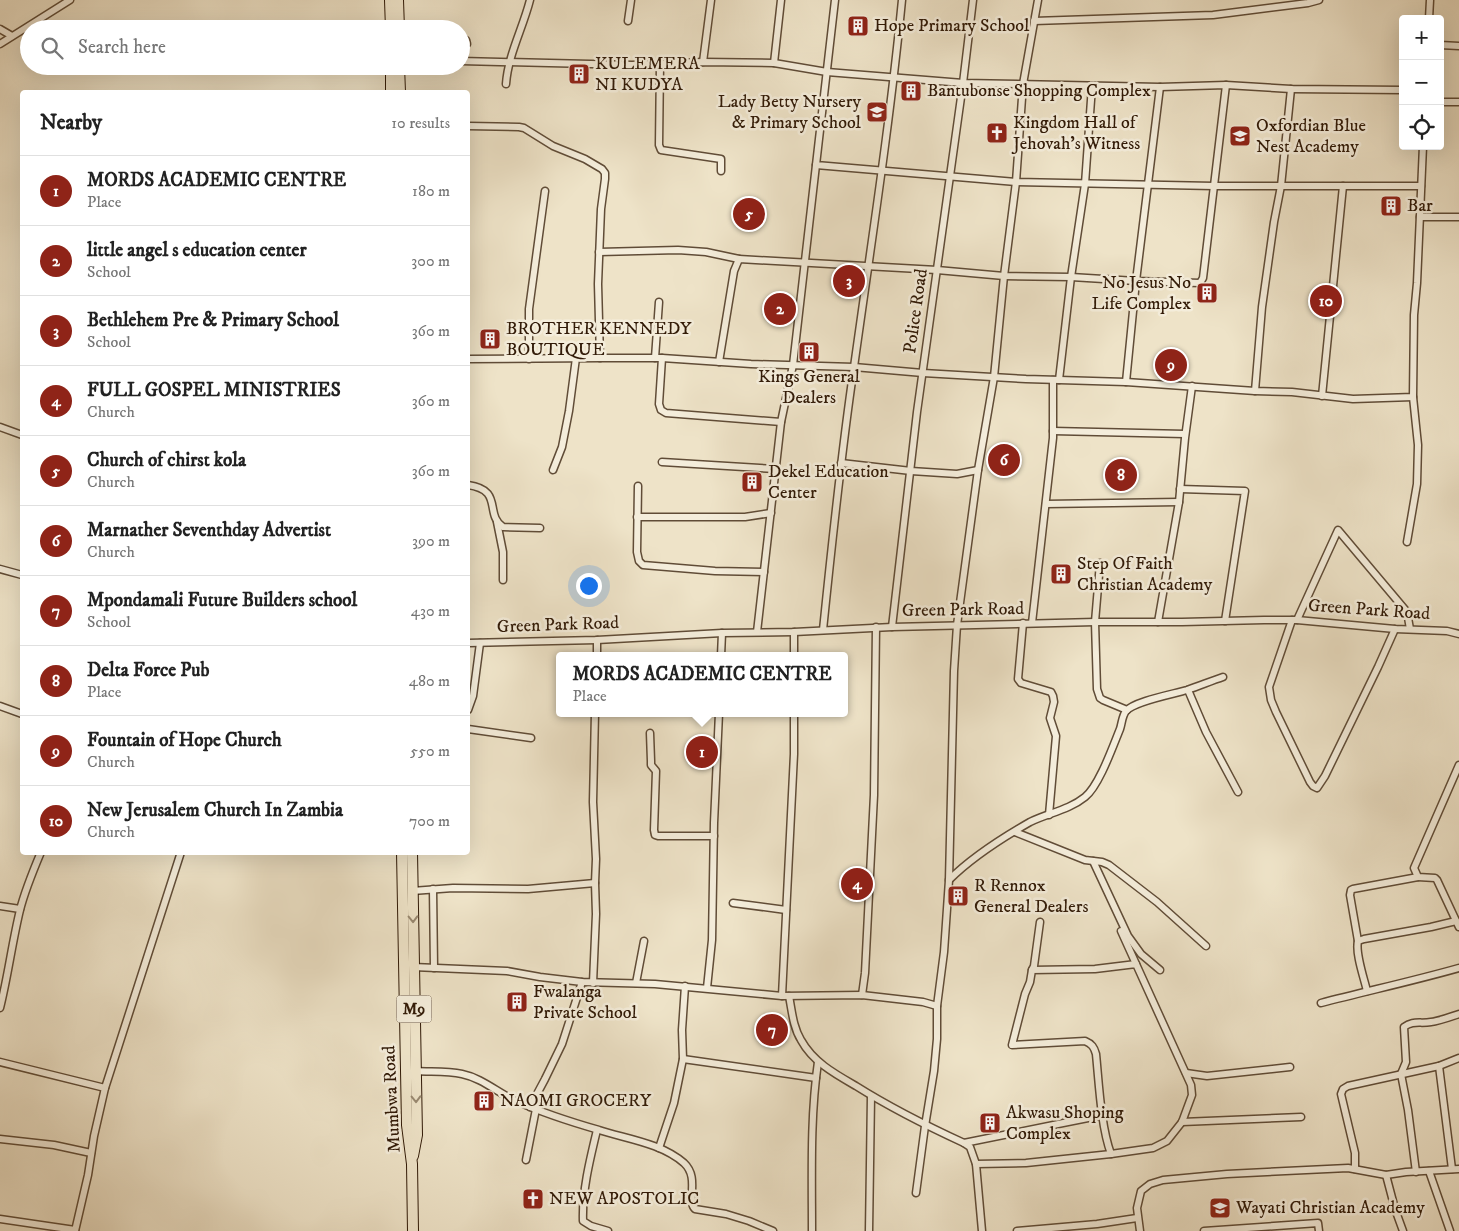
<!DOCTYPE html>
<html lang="en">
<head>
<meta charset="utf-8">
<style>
	:root { --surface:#fff; --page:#f6f6f6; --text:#222; --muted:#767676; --line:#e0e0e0; --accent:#8f2418 }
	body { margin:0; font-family:"IM FELL DW Pica",serif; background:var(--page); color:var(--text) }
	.controls { position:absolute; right:15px; top:15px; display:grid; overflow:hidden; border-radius:5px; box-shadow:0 5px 20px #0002 }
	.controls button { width:45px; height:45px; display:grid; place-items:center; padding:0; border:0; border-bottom:1px solid var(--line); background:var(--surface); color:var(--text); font:25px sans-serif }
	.you { position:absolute; left:588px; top:585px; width:18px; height:18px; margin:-12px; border:4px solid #fff; border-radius:50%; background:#1a73e8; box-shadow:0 0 0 8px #1a73e833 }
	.badge { display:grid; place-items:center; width:32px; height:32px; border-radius:50%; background:var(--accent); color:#fff; font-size:16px; font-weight:700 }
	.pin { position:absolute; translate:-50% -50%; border:2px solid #fff; box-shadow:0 1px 5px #0006 }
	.popup { position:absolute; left:556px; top:652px; width:292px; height:65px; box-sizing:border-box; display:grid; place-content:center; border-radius:5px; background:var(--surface); filter:drop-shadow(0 1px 4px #0005); font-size:16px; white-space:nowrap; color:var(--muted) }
	.popup b { font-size:19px; color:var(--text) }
	.popup::after { content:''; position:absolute; left:50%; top:100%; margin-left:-10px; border:10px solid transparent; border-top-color:var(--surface) }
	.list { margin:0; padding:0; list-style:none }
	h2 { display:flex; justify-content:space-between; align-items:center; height:65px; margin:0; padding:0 20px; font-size:21px }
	h2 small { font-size:16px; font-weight:400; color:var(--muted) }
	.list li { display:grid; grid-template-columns:32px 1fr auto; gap:15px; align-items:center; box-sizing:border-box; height:70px; padding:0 20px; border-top:1px solid var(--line) }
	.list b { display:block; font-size:19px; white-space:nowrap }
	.list p { margin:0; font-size:16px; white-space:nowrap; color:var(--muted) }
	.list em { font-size:16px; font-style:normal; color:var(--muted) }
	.icon { flex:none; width:28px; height:28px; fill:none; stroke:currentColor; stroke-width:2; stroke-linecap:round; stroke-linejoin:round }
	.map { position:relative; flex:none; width:1459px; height:1231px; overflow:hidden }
	.search { position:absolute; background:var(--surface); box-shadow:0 5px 20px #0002; left:20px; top:20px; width:450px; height:55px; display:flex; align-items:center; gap:12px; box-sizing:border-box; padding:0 18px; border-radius:28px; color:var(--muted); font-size:19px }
	.panel { position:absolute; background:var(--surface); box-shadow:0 5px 20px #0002; left:20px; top:90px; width:450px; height:765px; border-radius:5px }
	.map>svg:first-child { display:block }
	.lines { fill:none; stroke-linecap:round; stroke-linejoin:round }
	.minor-casing { stroke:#604c37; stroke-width:9 }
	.primary-casing { stroke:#311a07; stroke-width:12 }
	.minor { stroke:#f4eddb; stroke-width:6 }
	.primary { stroke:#eee3c8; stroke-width:10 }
	.oneway { stroke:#998971 }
	.labels { text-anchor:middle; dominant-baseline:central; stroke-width:5; stroke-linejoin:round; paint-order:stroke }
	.shield { fill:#f4eddb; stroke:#6c5947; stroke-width:1 }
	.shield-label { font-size:16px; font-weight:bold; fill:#311a07 }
	.poi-label { font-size:18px; fill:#311a07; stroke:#f4eddb; text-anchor:start }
	.street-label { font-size:18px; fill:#311a07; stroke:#f4eddb }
</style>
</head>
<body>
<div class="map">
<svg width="1459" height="1231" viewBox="0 0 1459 1231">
	<rect width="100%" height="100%" fill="#eee3c8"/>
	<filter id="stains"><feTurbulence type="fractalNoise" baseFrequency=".004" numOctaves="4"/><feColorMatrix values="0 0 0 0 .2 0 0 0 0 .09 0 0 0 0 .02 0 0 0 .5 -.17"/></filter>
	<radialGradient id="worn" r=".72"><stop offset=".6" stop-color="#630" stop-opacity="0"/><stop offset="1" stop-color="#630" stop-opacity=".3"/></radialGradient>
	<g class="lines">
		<g class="minor-casing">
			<g id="minor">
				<path d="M835 0 816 165 1016 182 1214 186H1421"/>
				<path d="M1429 19 1430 0"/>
				<path d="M628 21 631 0"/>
				<path d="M1034 21 1213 15 1308 3 1319 0"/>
				<path d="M0 29 12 36"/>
				<path d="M0 44 70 0"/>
				<path d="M1440 45 1459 46"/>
				<path d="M461 47H464L467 44 466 40"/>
				<path d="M461 61 632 65 703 62 774 63 827 72 963 83 1160 87 1226 85 1291 89 1403 90"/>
				<path d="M703 62 711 0"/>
				<path d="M774 63 781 0"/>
				<path d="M660 64 659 145 661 150 721 159V171"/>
				<path d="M506 84C508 55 523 28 530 0"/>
				<path d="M1440 102H1459"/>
				<path d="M468 126 519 127 524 128 553 146 585 159 602 169 605 173V179L601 209 598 284 600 358H662L751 364 854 367 923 373 1026 379 1126 382 1255 391 1292 392 1353 399 1413 397 1414 315 1417 283 1423 146"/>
				<path d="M1420 217H1459"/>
				<path d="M599 252 678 250 706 252 739 259"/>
				<path d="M655 358 659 302"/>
				<path d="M662 358 659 404 661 410 666 413 781 422"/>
				<path d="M468 359 600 358"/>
				<path d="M529 359V309L545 191"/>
				<path d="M719 362 734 271 739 259 937 270 1004 276 1071 277 1136 281 1200 283 1203 278 1226 85"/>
				<path d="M1059 380 1071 277 1085 184 1092 86"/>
				<path d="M1126 382 1136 281 1160 87"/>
				<path d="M1255 391 1262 307 1274 222 1281 186 1291 89"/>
				<path d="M1322 396 1343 186"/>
				<path d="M0 427 22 435"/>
				<path d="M1053 431 1185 434"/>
				<path d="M662 462 776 469"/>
				<path d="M841 463 911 471 957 474 978 470"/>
				<path d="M553 470 562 447 569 411 576 358"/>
				<path d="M468 485C504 490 484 514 503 527L540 528"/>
				<path d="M638 486 637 552 639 561 643 565 715 571 764 572"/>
				<path d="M1180 489 1245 491 1225 621"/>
				<path d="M1046 504 1179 502"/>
				<path d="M637 517H745L771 513"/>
				<path d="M497 522 503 552V580"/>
				<path d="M1407 542 1417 484 1418 445 1413 397"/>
				<path d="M1100 563 1095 622 1097 689 1100 698 1103 700 1127 710"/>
				<path d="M0 569 22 575"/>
				<path d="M1292 620 1269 687 1271 700 1276 712 1310 782 1313 786 1317 788 1325 776 1378 667 1395 629"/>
				<path d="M1297 620 1338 530 1407 612 1410 629"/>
				<path d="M1158 622 1179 502 1185 438 1192 386"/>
				<path d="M1023 623 1018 679 1021 683 1051 692 1053 696 1054 702 1050 718 1056 736 1049 815"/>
				<path d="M1032 623 1053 438V380"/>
				<path d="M892 627 917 412 963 83 973 0"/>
				<path d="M823 630C832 542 841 454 854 367 871 245 890 123 902 0"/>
				<path d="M757 632 781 422 793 365 816 165"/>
				<path d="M794 632V656"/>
				<path d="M468 643 597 640 722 633 794 632 892 627 1095 622H1182L1264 620H1297L1395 629 1447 631 1459 634"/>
				<path d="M597 656V640"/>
				<path d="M721 656 722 633"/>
				<path d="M1188 690 1206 732 1238 792"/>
				<path d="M0 706 22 714"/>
				<path d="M468 710 473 696 480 643"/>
				<path d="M794 713V754L782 996 862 995 923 1002 937 1006"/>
				<path d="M468 729 531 738"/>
				<path d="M650 733 651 761V765L656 771 654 830 655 835 658 836H714"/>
				<path d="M1459 765 1414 868 1418 877 1435 878 1437 880 1459 927"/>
				<path d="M1015 832 1085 860 1102 862 1109 865 1157 902 1206 946"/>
				<path d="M1093 861 1128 936 1141 954 1160 970"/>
				<path d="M949 880C972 857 1002 838 1030 822 1048 813 1069 810 1085 797 1099 786 1113 746 1120 729 1122 723 1122 716 1126 711 1134 701 1174 694 1187 690 1199 686 1211 681 1223 677"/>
				<path d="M433 889 434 968"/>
				<path d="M412 891 453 888 528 889 595 883"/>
				<path d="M733 903 786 910"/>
				<path d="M0 906 20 909"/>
				<path d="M1121 931 1136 964"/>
				<path d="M1358 941 1350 895 1351 890 1353 889 1418 877"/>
				<path d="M1136 964 1191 1085 1192 1095 1182 1122 1167 1141 1153 1148 1111 1154C1101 1127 1099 1084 1096 1054 1094 1047 1092 1044 1085 1041L1012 1045 1025 994 1030 982 1032 970 1095 969Z"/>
				<path d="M413 967 507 971 540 977 582 982 655 984 782 996"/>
				<path d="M1032 970 1034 966 1040 922"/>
				<path d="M593 983 596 914 595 883 596 859 593 802 595 713"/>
				<path d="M636 983 644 941"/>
				<path d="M707 988 712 940 714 823 719 713"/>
				<path d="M1367 991C1364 978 1355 953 1358 941L1364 939 1431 927 1456 921"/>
				<path d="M862 995 865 973 874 795 876 627"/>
				<path d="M789 996C792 1011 793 1027 801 1040 813 1062 835 1074 856 1086 891 1108 927 1126 964 1143L970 1147 976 1164 982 1231"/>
				<path d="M1321 1003C1367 991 1413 981 1459 968"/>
				<path d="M0 1008C8 976 12 943 20 910 25 890 33 871 41 852"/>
				<path d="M683 1059 816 1078"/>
				<path d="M0 1062 105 1088"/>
				<path d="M1439 1066 1452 1169"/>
				<path d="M416 1071C431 1072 447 1071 462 1074 482 1078 498 1093 516 1101 543 1113 571 1122 599 1130 627 1139 661 1143 684 1163 700 1178 686 1200 695 1209L726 1214 749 1221 773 1231"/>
				<path d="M1186 1073 1207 1076 1290 1067"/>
				<path d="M530 1107 545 1079 562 1044 582 982"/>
				<path d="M1182 1122 1301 1117"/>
				<path d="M597 1130C590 1159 582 1191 583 1221L591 1226 608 1231"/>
				<path d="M0 1139 54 1145 91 1153"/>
				<path d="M964 1143 1103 1115"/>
				<path d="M659 1148 674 1103 683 1059 682 1030 685 986"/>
				<path d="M526 1160 536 1109"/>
				<path d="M976 1164 1026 1163 1111 1154"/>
				<path d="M1355 1169V1153L1341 1094 1343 1089 1348 1086 1439 1066 1459 1058"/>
				<path d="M1429 1171 1450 1231"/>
				<path d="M1416 1172 1408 1110 1401 1074 1406 1062 1404 1027C1413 1020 1420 1024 1431 1022 1440 1021 1450 1017 1459 1014"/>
				<path d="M1386 1175 1395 1209 1403 1231"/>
				<path d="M916 1193 925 1126 934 1071 937 1039V1006L944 952 949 880 954 671 957 625 978 470 994 377 1004 276 1016 182 1023 84 1038 0"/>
				<path d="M0 1219 75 1230"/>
				<path d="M75 1231 88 1175 94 1136 105 1088 181 852"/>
				<path d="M812 1231C812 1176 810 1117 818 1062"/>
				<path d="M869 1231 871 1096"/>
				<path d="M1017 1231 1097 1224 1137 1218"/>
				<path d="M1140 1231 1137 1208 1141 1191 1150 1184 1163 1180 1227 1174 1348 1168 1386 1175 1406 1172 1459 1169"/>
				<path d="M1204 1231 1318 1223 1319 1231"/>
			</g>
		</g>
		<g class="primary-casing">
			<g id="primary">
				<path d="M390 0 391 29"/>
				<path d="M398 0 399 29"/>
				<path d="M391 66V92"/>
				<path d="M399 66 400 92"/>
				<path d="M402 852 407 1125 412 1164 413 1231"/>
				<path d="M412 852 417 1135 413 1156"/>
			</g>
		</g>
		<use href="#minor" class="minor"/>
		<use href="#primary" class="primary"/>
	</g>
	<defs><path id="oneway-chevron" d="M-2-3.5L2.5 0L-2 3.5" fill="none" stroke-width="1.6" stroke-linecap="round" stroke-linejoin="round" transform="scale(1.25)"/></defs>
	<g class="oneway">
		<use href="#oneway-chevron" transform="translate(413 919) rotate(89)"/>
		<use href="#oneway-chevron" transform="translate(416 1099) rotate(89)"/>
	</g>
	<defs>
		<g id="building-square" transform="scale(1.125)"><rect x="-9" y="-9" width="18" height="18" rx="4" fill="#8f2418" stroke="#f4eddb"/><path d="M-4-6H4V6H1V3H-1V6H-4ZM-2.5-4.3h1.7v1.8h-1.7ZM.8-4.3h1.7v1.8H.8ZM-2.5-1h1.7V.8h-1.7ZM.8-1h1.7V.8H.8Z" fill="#fff"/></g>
		<g id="school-square" transform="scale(1.125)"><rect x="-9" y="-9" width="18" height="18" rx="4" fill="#8f2418" stroke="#f4eddb"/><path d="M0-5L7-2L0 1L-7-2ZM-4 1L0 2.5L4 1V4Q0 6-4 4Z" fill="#fff"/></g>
		<g id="church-square" transform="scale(1.125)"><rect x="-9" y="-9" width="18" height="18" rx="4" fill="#8f2418" stroke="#f4eddb"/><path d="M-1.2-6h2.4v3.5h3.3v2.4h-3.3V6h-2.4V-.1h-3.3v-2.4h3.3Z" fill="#fff"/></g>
	</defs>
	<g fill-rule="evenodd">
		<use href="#building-square" x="858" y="26"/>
		<use href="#building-square" x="579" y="74"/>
		<use href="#building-square" x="911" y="91"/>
		<use href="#school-square" x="877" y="112"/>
		<use href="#church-square" x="997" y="133"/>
		<use href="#school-square" x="1240" y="136"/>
		<use href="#building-square" x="1391" y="206"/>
		<use href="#building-square" x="1207" y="293"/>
		<use href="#building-square" x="490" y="339"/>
		<use href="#building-square" x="809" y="352"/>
		<use href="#building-square" x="752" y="482"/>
		<use href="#building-square" x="1061" y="574"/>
		<use href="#building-square" x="958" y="896"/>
		<use href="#building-square" x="517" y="1002"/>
		<use href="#building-square" x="484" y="1101"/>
		<use href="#building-square" x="990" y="1123"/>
		<use href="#church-square" x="533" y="1199"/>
		<use href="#school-square" x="1220" y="1208"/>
	</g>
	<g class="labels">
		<rect class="shield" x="396.5" y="995.5" width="35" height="27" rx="4"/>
		<g class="shield-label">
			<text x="414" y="1009">M9</text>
		</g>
		<g class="poi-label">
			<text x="874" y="26">Hope Primary School</text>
			<text x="595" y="64">KULEMERA<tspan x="595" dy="21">NI KUDYA</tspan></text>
			<text x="927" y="91">Bantubonse Shopping Complex</text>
			<text x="861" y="102" text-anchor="end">Lady Betty Nursery<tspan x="861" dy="21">&amp; Primary School</tspan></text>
			<text x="1013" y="123">Kingdom Hall of<tspan x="1013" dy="21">Jehovah's Witness</tspan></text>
			<text x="1256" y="126">Oxfordian Blue<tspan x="1256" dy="21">Nest Academy</tspan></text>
			<text x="1407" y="206">Bar</text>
			<text x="1191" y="283" text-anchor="end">No Jesus No<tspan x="1191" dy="21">Life Complex</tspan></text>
			<text x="506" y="329">BROTHER KENNEDY<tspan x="506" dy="21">BOUTIQUE</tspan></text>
			<text x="809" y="377" text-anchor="middle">Kings General<tspan x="809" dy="21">Dealers</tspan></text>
			<text x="768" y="472">Dekel Education<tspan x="768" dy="21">Center</tspan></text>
			<text x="1077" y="564">Step Of Faith<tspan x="1077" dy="21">Christian Academy</tspan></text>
			<text x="974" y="886">R Rennox<tspan x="974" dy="21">General Dealers</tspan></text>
			<text x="533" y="992">Fwalanga<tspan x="533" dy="21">Private School</tspan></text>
			<text x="500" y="1101">NAOMI GROCERY</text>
			<text x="1006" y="1113">Akwasu Shoping<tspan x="1006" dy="21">Complex</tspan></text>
			<text x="549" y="1199">NEW APOSTOLIC</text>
			<text x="1236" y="1208">Wayati Christian Academy</text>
		</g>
		<g class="street-label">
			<text transform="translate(916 311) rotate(-82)">Police Road</text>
			<text transform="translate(963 610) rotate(-1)">Green Park Road</text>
			<text transform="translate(1369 610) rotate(4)">Green Park Road</text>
			<text transform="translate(558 625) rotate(-2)">Green Park Road</text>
			<text transform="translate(392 1099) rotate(-93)">Mumbwa Road</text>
		</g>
	</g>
	<rect width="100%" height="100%" filter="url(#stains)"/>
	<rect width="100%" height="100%" fill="url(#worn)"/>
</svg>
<div class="controls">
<button>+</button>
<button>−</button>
<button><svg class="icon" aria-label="locate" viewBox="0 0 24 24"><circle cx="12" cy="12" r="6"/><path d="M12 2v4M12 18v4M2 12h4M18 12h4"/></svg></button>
</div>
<div class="you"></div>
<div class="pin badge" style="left:702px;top:752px">1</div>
<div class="popup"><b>MORDS ACADEMIC CENTRE</b>Place</div>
<div class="pin badge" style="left:780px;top:309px">2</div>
<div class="pin badge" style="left:849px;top:281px">3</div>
<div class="pin badge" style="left:857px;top:884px">4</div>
<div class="pin badge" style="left:749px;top:214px">5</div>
<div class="pin badge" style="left:1004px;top:460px">6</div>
<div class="pin badge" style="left:772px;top:1030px">7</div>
<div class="pin badge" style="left:1121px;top:475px">8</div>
<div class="pin badge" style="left:1171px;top:365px">9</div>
<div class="pin badge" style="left:1326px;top:301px">10</div>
<div class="search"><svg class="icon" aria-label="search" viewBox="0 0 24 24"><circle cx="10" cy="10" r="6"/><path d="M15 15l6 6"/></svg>Search here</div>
<section class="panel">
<h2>Nearby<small>10 results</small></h2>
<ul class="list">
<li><span class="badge">1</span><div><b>MORDS ACADEMIC CENTRE</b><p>Place</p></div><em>180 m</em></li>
<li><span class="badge">2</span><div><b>little angel s education center</b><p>School</p></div><em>300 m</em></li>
<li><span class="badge">3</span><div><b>Bethlehem Pre &amp; Primary School</b><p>School</p></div><em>360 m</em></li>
<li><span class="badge">4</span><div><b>FULL GOSPEL MINISTRIES</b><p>Church</p></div><em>360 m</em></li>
<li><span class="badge">5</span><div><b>Church of chirst kola</b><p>Church</p></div><em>360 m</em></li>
<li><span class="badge">6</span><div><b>Marnather Seventhday Advertist</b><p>Church</p></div><em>390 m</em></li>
<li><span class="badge">7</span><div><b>Mpondamali Future Builders school</b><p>School</p></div><em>430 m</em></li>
<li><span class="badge">8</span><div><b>Delta Force Pub</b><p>Place</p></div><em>480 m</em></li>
<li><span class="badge">9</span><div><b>Fountain of Hope Church</b><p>Church</p></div><em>550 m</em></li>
<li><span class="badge">10</span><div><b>New Jerusalem Church In Zambia</b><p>Church</p></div><em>700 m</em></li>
</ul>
</section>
</div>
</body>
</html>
